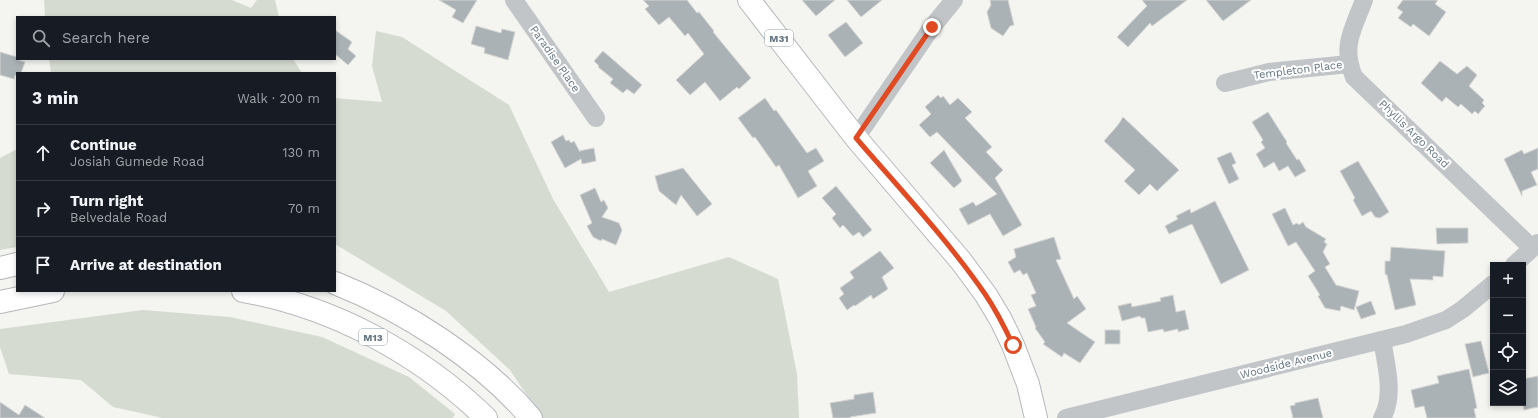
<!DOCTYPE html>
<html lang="en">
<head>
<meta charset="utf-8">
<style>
	:root { --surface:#171b24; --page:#20242c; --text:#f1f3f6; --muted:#9ea1a6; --line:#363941 }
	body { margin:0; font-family:"Work Sans",sans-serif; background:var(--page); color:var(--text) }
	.controls { position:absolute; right:12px; bottom:12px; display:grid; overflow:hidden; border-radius:0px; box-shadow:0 2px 6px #0003 }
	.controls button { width:36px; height:36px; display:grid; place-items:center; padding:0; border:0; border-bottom:1px solid var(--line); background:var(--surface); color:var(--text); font:20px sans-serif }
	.stop { position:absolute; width:12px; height:12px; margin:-9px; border:3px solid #e04b24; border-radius:50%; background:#fff }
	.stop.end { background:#e04b24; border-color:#fff; box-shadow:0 1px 4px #0008 }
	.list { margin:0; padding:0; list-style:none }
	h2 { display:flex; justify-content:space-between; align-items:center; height:52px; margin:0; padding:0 16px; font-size:17px }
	h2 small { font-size:13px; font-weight:400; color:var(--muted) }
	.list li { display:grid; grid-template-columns:26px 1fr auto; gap:12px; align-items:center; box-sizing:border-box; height:56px; padding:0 16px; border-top:1px solid var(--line) }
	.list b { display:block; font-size:15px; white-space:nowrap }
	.list p { margin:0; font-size:13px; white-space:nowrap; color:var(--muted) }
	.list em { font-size:13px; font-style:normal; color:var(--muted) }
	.icon { flex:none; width:22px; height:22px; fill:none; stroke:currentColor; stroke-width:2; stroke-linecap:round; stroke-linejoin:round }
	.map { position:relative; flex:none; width:1538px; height:418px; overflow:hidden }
	.search { position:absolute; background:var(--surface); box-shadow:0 2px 6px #0003; left:16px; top:16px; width:320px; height:44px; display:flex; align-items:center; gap:10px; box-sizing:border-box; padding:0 14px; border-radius:0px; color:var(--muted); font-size:15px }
	.panel { position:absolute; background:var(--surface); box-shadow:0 2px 6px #0003; left:16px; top:72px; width:320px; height:220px; border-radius:0px }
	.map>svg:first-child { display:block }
	.green { fill:#d5dbd1 }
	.building { fill:#aab2b6; stroke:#d5d5d3 }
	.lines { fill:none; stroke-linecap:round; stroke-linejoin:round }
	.major-casing { stroke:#b4b8bc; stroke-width:24 }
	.highway-casing { stroke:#b4b7ba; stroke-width:24 }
	.minor { stroke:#c1c5c8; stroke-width:18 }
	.major { stroke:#fff; stroke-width:22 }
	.highway { stroke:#fff; stroke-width:22 }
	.route { stroke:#e04b24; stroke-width:5 }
	.labels { text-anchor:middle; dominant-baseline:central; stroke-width:4; stroke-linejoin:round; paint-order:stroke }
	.shield { fill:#fff; stroke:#929ea7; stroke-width:1 }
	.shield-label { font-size:10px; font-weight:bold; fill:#637481 }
	.street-label { font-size:11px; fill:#637481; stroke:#fff }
</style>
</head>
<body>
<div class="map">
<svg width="1538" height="418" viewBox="0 0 1538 418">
	<rect width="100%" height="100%" fill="#f4f4f0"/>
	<g class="green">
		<path d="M44 0H232L251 8 257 0H275L279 17H45Z"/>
		<path d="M376 31 402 37 509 105 553 199 609 292 729 257 778 279 797 374 799 418H542L510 370 446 311 335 244V98L382 102 372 66Z"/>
		<path d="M49 59H293L302 73H51Z"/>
		<path d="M17 149V247L0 250V158Z"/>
		<path d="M143 310 230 317 322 337 409 377 455 414 453 418H163L113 407 81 380 9 374 0 347V329Z"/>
	</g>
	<g class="building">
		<path d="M439 0H477L463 23 452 17 456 10Z"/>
		<path d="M643 0H687L697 13 699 12 714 31 713 32 751 78 739 89 737 87 720 101 705 82 690 95 676 80 704 54 688 33 685 36 669 17 659 25 645 9 649 6Z"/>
		<path d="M802 0H835L816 16Z"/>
		<path d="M847 0H882L861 17Z"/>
		<path d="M990 0H1008L1014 25 1010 26 1003 36 991 28 987 12 991 5Z"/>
		<path d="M1142 0H1187L1152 26 1150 23 1128 47 1117 37 1147 6Z"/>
		<path d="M1206 0H1251L1223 21Z"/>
		<path d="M1403 0H1438L1435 4 1446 12 1429 36 1413 24 1411 27 1398 18 1403 12 1397 8Z"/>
		<path d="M846 22 863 43 845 57 828 35Z"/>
		<path d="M476 26 501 33 502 29 515 32 508 60 484 53 485 48 471 44Z"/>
		<path d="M335 30 352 42 348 49 356 56 348 65 335 54Z"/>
		<path d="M603 51 642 85 634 94 627 89 623 93 610 83 613 79 598 67 599 66 594 61Z"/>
		<path d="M0 52 17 57 18 60 25 62 21 73H17V76L15 75 14 79 0 75Z"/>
		<path d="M1440 61 1457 74 1467 66 1477 75 1469 86 1484 100 1482 103 1485 106 1478 114 1475 111 1472 114 1461 104 1458 107 1446 97 1442 102 1421 83Z"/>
		<path d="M938 95 941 98 943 96 950 105 958 98 972 112 965 118 992 147 986 152 1003 170 995 178 1022 225 1003 236 990 214 968 225 959 209 973 202 976 206 997 194 937 132 930 137 919 125 931 114 925 107Z"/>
		<path d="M765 98 774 111 776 110 807 153 816 148 824 161 808 171 817 186 798 198 779 165 776 167 755 137 753 138 738 118Z"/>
		<path d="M1268 112 1287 142 1286 143 1297 160 1299 159 1306 171 1295 177 1288 166 1279 171 1274 162 1264 168 1256 154 1265 148 1261 142 1263 140 1252 122Z"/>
		<path d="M1123 117 1179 170 1157 191 1150 184 1139 195 1124 181 1135 170 1104 141 1118 125Z"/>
		<path d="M563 135 566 141 569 140 571 143 574 141 580 152 579 151 594 148 596 161 582 164 581 159 565 168 551 142Z"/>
		<path d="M1538 148V169L1531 172 1537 185 1522 191V196L1504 159 1522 150 1524 154Z"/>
		<path d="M944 150 962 181 954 188 930 163Z"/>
		<path d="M1231 152 1236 163 1232 165 1239 179 1229 184 1217 158Z"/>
		<path d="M1358 161 1389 212 1380 218 1375 217 1371 211 1362 216 1353 200 1355 198 1340 171Z"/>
		<path d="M683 168 712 204 697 216 681 195 676 205 659 191 655 176Z"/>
		<path d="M836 186 872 230 863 237 859 232 853 236 843 225 840 228 832 218 836 214 822 198Z"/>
		<path d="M595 188 601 202 604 200 608 208 602 217 619 223 622 230 616 245 602 239 601 241 593 237 587 226 592 223 580 195Z"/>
		<path d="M1215 201 1249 270 1221 284 1192 224 1169 234 1165 226 1178 219 1176 216 1190 209 1191 213Z"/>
		<path d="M1285 208 1293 225 1297 223 1299 225 1303 222 1306 227 1326 239 1324 242 1327 244 1323 252 1330 264 1325 267 1336 285 1359 291 1354 310 1341 306 1340 311 1325 308 1318 296 1320 295 1308 276 1315 271 1296 242 1288 246 1272 214Z"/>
		<path d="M1436 228H1468V243L1437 244Z"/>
		<path d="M1054 237 1061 259 1056 260 1074 299 1077 296 1086 309 1067 323 1095 342 1080 363 1064 353 1062 357 1043 344 1045 342 1035 328 1036 327 1028 309 1036 306 1031 295 1036 293 1027 273 1023 275 1020 270 1014 273 1008 262 1016 257 1014 249Z"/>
		<path d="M1391 247 1445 251 1443 277 1433 276V280L1410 279 1416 305 1395 310 1387 275 1385 274V261H1390Z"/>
		<path d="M880 251 894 268 882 277 888 289 873 299 871 295 855 306 854 305 847 310 839 298 844 294 840 288 854 278 850 272Z"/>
		<path d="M1173 295 1176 312 1185 310 1189 329 1178 332V329L1164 332 1163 329 1148 332 1145 318H1141L1140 316 1122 321 1118 306 1131 303 1132 307 1161 301 1160 298Z"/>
		<path d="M1371 301 1376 314 1361 319 1356 307Z"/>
		<rect x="1105" y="330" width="15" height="14"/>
		<path d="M1481 341 1489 373 1473 377 1465 344Z"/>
		<path d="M1469 369 1477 408 1474 409 1476 418H1427L1424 406 1415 408 1411 390 1439 383 1437 376Z"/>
		<path d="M1538 376V407L1524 410 1523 405V379Z"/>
		<path d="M873 392 876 413 850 417 851 418H833L830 403 854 399V395Z"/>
		<path d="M1318 398 1323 418H1293L1290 406 1295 405V403Z"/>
		<path d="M0 402 19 415 25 405 45 418H0Z"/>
	</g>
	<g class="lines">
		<g class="major-casing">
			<path id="major" d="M749 0 856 138 961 261 986 295 1001 320 1013 345 1028 384 1036 418"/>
		</g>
		<g class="highway-casing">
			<g id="highway">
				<path d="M0 268 17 264"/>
				<path d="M335 283C405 311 482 360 531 418"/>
				<path d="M243 291C334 307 420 354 486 418"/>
				<path d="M0 302 53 291"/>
			</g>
		</g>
		<g class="minor">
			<path d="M514 0 596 118"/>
			<path d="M1364 0C1353 30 1341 45 1354 77L1532 248"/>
			<path d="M1225 83 1269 72 1349 64"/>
			<path d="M856 138 932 27 954 0"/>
			<path d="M1514 265 1538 243"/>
			<path d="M1066 418 1406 334 1446 320 1463 309 1493 284"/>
			<path d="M1382 418C1395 396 1386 364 1382 340"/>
		</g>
		<use href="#major" class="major"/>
		<use href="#highway" class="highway"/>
	</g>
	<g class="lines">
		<path class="route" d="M932 27 856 138C900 189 947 239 985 294 996 310 1005 328 1013 345"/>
	</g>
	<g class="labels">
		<g class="shield">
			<rect x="765" y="30" width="28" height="16" rx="3"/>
			<rect x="359" y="329" width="28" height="16" rx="3"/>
		</g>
		<g class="shield-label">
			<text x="779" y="38">M31</text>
			<text x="373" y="337">M13</text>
		</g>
		<g class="street-label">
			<text transform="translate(555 59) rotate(55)">Paradise Place</text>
			<text transform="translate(1298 70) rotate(-7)">Templeton Place</text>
			<text transform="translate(1414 134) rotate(44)">Phyllis Argo Road</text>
			<text transform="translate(1286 364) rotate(-14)">Woodside Avenue</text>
		</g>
	</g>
</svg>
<div class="controls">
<button>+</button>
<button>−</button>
<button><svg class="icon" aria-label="locate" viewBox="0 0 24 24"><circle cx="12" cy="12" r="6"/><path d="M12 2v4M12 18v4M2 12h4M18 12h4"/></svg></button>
<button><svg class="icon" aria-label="layers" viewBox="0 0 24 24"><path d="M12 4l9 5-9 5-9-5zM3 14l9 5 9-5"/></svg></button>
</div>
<div class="stop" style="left:1013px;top:345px"></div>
<div class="stop end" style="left:932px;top:27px"></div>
<div class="search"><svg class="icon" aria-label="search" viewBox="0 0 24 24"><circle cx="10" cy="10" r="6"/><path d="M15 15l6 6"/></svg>Search here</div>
<section class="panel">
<h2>3 min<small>Walk · 200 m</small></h2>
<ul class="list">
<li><svg class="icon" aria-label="ahead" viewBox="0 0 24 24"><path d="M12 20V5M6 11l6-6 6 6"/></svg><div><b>Continue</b><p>Josiah Gumede Road</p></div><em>130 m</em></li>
<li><svg class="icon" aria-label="right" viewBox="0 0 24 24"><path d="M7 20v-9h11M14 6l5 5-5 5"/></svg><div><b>Turn right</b><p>Belvedale Road</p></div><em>70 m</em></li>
<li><svg class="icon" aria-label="arrive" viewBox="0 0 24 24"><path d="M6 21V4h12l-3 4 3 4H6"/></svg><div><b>Arrive at destination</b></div></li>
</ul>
</section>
</div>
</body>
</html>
